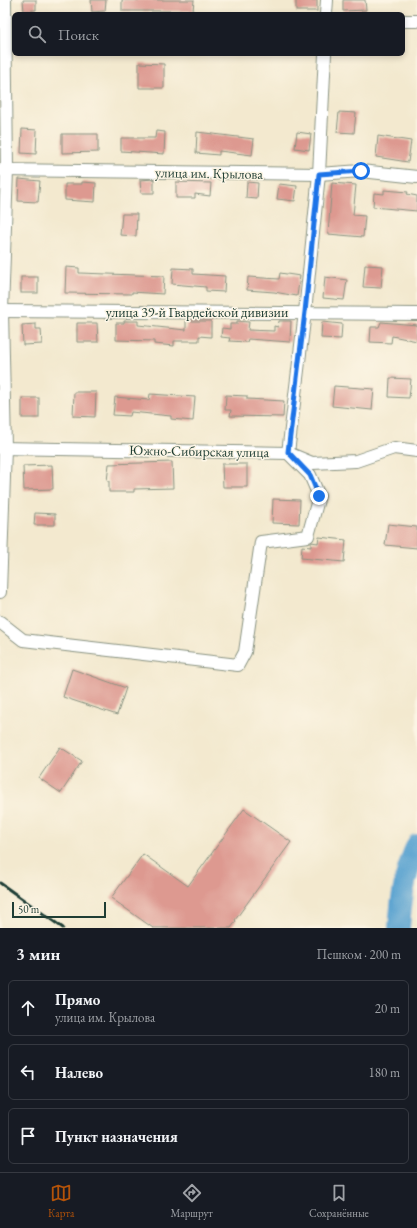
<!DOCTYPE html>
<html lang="ru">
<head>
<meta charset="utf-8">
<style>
	:root { --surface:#171b24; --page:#242831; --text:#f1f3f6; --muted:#9ea1a6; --line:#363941; --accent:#b45309 }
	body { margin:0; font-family:"EB Garamond",serif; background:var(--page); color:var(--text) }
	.scale { position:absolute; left:12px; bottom:10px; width:94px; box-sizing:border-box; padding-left:4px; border:2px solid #1f3d34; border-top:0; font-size:11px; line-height:14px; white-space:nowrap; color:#1f3d34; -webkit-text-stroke:3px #fcf5e5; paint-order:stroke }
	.stop { position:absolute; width:12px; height:12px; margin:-9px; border:3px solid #1a73e8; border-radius:50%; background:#fff }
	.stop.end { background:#1a73e8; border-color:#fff; box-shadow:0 1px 4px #0008 }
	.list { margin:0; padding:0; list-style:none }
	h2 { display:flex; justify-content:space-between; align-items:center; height:52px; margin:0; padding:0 16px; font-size:17px }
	h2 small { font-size:13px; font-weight:400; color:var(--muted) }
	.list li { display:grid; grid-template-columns:26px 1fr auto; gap:12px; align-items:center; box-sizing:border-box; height:56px; margin:0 8px 8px; padding:0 8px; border:1px solid var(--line); border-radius:6px }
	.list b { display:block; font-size:15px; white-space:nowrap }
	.list p { margin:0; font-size:13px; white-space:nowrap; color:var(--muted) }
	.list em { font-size:13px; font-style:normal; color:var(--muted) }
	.icon { flex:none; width:22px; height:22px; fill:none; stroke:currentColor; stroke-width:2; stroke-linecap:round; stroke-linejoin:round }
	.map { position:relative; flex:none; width:417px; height:928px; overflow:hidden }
	.search { position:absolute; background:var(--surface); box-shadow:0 2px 6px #0003; left:12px; right:12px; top:12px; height:44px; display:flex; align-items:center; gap:10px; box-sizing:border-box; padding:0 14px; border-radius:6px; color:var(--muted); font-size:15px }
	.sheet { height:244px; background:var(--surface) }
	nav { display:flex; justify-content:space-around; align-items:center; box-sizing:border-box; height:56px; border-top:1px solid var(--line); background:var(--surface); font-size:11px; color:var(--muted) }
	nav a { display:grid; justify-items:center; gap:2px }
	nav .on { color:var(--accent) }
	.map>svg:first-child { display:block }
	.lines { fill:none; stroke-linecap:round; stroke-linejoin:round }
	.river { stroke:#58a2d0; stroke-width:22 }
	.building { fill:#dd9990 }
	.minor-casing { stroke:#899382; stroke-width:14 }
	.minor { stroke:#fff; stroke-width:12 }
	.rail { stroke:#1f3d34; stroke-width:3 }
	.route { stroke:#1a73e8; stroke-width:5 }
	.labels { text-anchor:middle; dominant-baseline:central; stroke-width:3; stroke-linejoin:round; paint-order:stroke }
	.street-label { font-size:14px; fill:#1f3d34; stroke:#fcf5e5 }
</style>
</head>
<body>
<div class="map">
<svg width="417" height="928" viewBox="0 0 417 928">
	<rect width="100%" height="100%" fill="#fcf5e5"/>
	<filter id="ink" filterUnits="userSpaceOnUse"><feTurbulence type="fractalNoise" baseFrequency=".025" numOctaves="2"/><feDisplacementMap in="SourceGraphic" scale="8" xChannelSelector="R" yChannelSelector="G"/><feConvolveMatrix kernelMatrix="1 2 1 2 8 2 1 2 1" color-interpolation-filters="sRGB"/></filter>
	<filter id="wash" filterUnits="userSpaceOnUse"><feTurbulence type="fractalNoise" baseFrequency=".012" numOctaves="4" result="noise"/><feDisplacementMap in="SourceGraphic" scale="16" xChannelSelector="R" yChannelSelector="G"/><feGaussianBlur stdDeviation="0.9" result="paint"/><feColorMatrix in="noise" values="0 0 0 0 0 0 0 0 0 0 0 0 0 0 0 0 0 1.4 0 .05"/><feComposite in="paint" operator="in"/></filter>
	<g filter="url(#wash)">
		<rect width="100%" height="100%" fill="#f3e9cf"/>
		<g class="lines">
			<path class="river" d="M399 928C401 900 405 870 417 845"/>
		</g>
		<g id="blocks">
			<g class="building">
				<path d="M23 0H36V10L24 11Z"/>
				<path d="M91 0H106L105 11 92 12Z"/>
				<path d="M122 0H194L193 11H122Z"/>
				<rect x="296" y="0" width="21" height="11"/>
				<path d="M343 0H365L366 10 343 11Z"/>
				<path d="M139 63 164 64V88H139Z"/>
				<path d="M339 112 356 113 354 133 337 132Z"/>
				<path d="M22 129 37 130 36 154 21 153Z"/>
				<path d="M156 131 165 132 164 154 121 151V138H155Z"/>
				<path d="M197 132 254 139 252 155 219 151V155L196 153Z"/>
				<path d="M297 132 311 134 309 150 295 148Z"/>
				<path d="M62 134H98V152L62 153Z"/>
				<path d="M378 136 411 141 408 162 376 157Z"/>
				<path d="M19 179 40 181 38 202 18 201Z"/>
				<path d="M154 179V193H141L140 180Z"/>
				<path d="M82 182 96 183 95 202 65 200V184H82Z"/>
				<path d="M176 182 211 183 210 196 195 194V198H176Z"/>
				<path d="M247 182 258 183 257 199 246 198Z"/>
				<path d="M332 183 356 185 353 215 365 216 363 237 328 234Z"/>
				<path d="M279 184 297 186 295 201 277 199Z"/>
				<path d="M384 190 408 192 407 194 417 196V211L373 207 374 193 384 194Z"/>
				<path d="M122 214H137L136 236 120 235Z"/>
				<path d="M365 265 383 266 381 288 363 287Z"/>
				<path d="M66 267 79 268V273L164 276 163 294 132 292V294L65 293Z"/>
				<path d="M173 268 193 269V274L225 276 224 292 206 291V287L172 284Z"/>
				<path d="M280 273 300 276 297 296 274 292 247 290 248 277 279 279Z"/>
				<rect x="21" y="277" width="17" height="16"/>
				<path d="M325 277 347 280 344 300 323 298Z"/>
				<path d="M124 321H138V325L186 330V321H211V337L199 336V341H174V346L154 344V341L116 340V323H124Z"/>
				<path d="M237 321 249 322 248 330 274 331V326L278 327 279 321H291L290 342 248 339 247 342 229 341 230 338 221 337 222 328 230 329V324H237Z"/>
				<path d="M322 322 342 324 341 339 321 338Z"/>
				<path d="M381 322 417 325V341L392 336 391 343 370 342 371 327H379Z"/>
				<path d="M77 323H97L98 342H77Z"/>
				<path d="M36 324V329H41L42 344 23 345 22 325Z"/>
				<path d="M390 378 411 379 409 398 389 397Z"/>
				<path d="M334 386 374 389 372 410 332 406Z"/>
				<path d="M74 392H96L95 417 73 416Z"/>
				<path d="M150 394 195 397 193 421 171 419V416L131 412 130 416 113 415 115 397 149 400Z"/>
				<path d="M226 395 247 396V399L284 401 283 417 230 416 231 410H225Z"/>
				<rect x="22" y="398" width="17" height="20"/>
				<path d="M172 462 173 488 134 489V492H109V481H107L109 464Z"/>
				<path d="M222 464H247V487H223Z"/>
				<path d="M52 465 53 489 24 490 23 466Z"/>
				<path d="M273 499 300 500 299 524 272 523Z"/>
				<path d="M35 513 55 514V525H34Z"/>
				<path d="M388 524 417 527V548L385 545Z"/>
				<path d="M319 537 346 540 344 562 301 558 302 546 311 547V542L318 543Z"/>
				<path d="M72 669 126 688 117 715 63 697Z"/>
				<path d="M60 747 82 761 61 793 39 778Z"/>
				<path d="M244 809 291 842 235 920 236 921 231 928H153L111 898 143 854 188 886Z"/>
			</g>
		</g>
	</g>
	<g filter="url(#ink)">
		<use href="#blocks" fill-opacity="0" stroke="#899382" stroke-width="1"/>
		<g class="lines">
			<g class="minor-casing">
				<g id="minor">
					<path d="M326 14 327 0"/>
					<path d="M403 21H417"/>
					<path d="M0 170 319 174 361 171 417 177"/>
					<path d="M0 311 417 314"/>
					<path d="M0 448 288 453 312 463 356 461 394 448 417 451"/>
					<path d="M0 592 5 448 2 311 7 170 5 0"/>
					<path d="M0 622 23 640 238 665 245 652 261 542 308 536 319 496 310 475 288 453 305 312 319 174 325 54"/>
				</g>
			</g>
			<use href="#minor" class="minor"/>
			<path class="rail" d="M0 883 63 928"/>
		</g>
	</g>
	<g class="lines" filter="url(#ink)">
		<path class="route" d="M319 496 310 475 288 452 305 312 319 174 361 171"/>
	</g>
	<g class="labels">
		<g class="street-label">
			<text transform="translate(209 173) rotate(1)">улица им. Крылова</text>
			<text x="197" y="312">улица 39-й Гвардейской дивизии</text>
			<text transform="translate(199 451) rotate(1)">Южно-Сибирская улица</text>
		</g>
	</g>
</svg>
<div class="scale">50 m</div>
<div class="stop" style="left:361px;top:171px"></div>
<div class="stop end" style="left:319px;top:496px"></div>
<div class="search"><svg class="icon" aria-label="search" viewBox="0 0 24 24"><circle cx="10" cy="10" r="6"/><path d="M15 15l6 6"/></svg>Поиск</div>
</div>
<section class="sheet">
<h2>3 мин<small>Пешком · 200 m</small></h2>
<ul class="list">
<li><svg class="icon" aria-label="ahead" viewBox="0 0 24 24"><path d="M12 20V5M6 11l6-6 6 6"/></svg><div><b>Прямо</b><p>улица им. Крылова</p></div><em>20 m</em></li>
<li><svg class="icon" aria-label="left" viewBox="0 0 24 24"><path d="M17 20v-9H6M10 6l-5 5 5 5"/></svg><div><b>Налево</b></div><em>180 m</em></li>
<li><svg class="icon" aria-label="arrive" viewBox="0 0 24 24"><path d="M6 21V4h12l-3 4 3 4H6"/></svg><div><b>Пункт назначения</b></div></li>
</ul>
</section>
<nav>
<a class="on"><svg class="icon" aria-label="map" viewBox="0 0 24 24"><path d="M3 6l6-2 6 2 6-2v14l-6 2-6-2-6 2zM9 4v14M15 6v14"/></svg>Карта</a>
<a><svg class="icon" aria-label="directions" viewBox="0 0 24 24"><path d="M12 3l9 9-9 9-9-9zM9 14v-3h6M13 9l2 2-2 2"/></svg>Маршрут</a>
<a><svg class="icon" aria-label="saved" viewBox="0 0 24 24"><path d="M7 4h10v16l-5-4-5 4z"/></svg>Сохранённые</a>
</nav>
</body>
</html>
